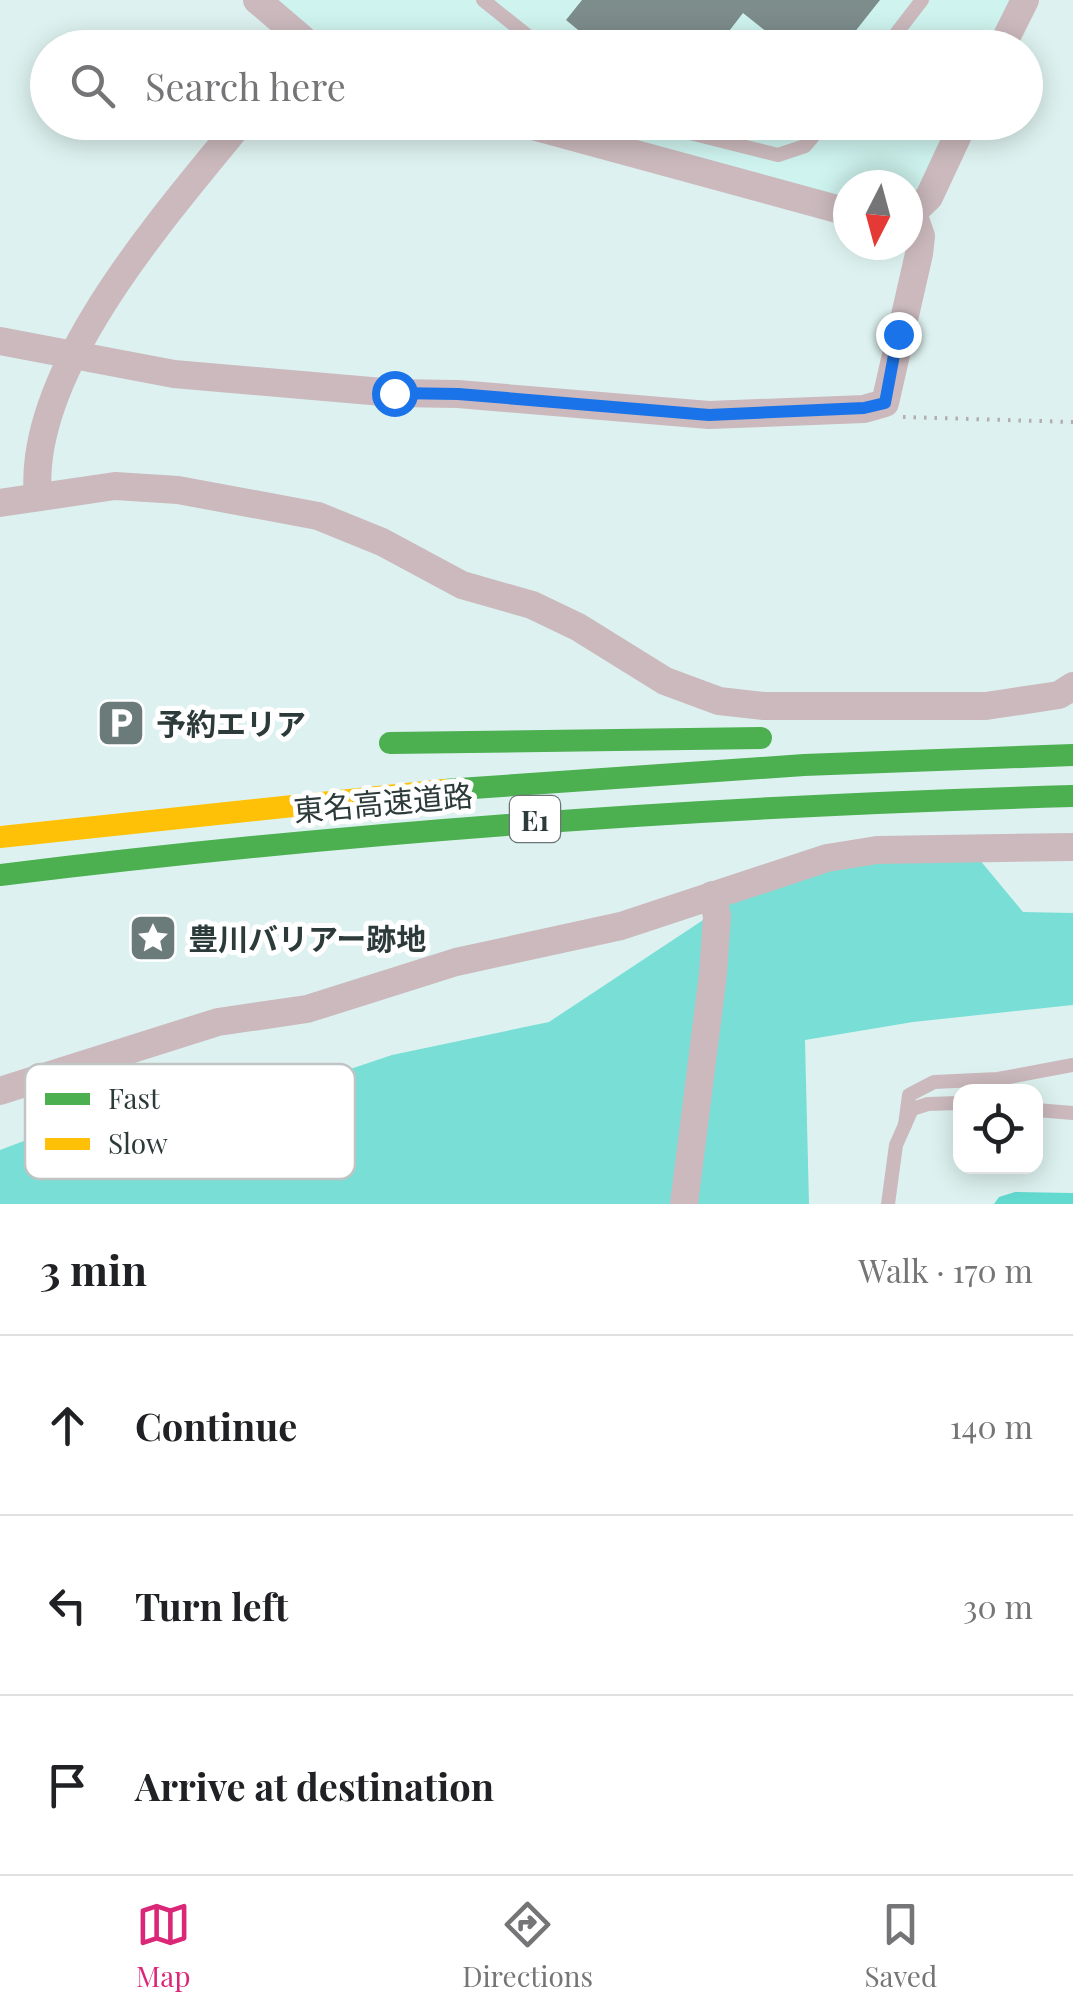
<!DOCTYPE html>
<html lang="en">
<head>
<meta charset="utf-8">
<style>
	:root { --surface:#fff; --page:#f2f2f2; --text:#202124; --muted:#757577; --line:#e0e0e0; --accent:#db2777 }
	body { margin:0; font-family:"Playfair Display","Noto Sans JP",serif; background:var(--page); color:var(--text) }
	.controls { position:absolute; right:30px; bottom:30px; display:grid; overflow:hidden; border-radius:20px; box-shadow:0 5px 25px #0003 }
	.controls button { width:90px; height:90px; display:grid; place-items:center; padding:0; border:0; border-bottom:2px solid var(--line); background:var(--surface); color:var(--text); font:50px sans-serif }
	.compass { position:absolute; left:833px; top:170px; width:90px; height:90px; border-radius:50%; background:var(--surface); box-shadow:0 5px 25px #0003; rotate:186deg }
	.stop { position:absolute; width:30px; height:30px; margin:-22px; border:8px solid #1a73e8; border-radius:50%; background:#fff }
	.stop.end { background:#1a73e8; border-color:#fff; box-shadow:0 2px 10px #0008 }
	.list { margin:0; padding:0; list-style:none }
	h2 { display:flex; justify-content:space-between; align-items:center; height:130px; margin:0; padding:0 40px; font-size:42px }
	h2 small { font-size:32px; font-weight:400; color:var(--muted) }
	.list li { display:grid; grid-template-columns:65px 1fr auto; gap:30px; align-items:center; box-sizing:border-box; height:180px; padding:0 40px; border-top:2px solid var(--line) }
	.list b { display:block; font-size:38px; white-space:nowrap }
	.list em { font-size:32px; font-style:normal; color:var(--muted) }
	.icon { flex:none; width:55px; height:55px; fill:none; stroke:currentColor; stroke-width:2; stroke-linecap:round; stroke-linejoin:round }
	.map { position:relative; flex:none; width:1073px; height:1204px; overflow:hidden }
	.search { position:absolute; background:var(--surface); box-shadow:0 5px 25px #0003; left:30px; right:30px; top:30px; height:110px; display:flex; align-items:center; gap:25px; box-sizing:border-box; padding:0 35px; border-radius:55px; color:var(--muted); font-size:38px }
	.sheet { height:670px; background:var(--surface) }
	nav { display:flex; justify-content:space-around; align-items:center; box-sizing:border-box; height:140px; border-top:2px solid var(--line); background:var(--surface); font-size:28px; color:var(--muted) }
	nav a { display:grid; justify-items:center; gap:5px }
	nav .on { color:var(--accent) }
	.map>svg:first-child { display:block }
	.built { fill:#cff4ef }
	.forest { fill:#79ded5 }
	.water { fill:#62dad0 }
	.building { fill:#7d8d8c }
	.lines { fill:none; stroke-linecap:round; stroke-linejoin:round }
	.path { stroke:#b3adaf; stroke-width:4; stroke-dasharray:2.5 8; stroke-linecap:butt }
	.lane { stroke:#cbb9bd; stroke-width:14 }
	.street { stroke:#cbb9bd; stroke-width:28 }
	.fast { stroke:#4caf50; stroke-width:22 }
	.slow { stroke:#ffc107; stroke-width:22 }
	.route { stroke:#1a73e8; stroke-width:12 }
	.labels { text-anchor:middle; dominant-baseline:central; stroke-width:10; stroke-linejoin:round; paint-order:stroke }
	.shield { fill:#fff; stroke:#6b7674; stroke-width:2.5 }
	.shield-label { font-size:28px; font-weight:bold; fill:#2c3b39 }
	.poi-label { font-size:30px; font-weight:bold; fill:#2c3b39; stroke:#fff; text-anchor:start }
	.street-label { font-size:30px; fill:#2c3b39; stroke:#fff }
	.key { fill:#fff; stroke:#c0c4c4; stroke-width:2.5 }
	.key-label { font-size:28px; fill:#2c3b39 }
</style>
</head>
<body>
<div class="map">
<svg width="1073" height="1204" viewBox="0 0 1073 1204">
	<rect width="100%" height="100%" fill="#ddf2f0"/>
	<g class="built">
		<path d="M266 0H1013L990 48 345 47Z"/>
		<path d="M559 123H953L917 196 908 202V185H848V203Z"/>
	</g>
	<path class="forest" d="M974 853 1023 912 1073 913V1005L913 1022 805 1040 809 1204H0V1150L109 1109 279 1093 392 1055 549 1022 750 889 844 862Z"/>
	<path class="water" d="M1015 1192 1073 1193V1204H994L999 1197Z"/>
	<path class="building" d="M582 0H880L842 48H787L743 13 716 48H600L566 20Z"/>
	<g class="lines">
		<path class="path" d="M903 417 1073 422"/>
		<g class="lane">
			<path d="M483 0 543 48"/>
			<path d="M885 48 922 0"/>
			<path d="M646 122 778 155 805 146 825 122"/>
			<path d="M1036 1110 1073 1113"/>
			<path d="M905 1125 909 1095 934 1082 998 1079 1073 1065"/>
			<path d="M888 1204 896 1145 912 1109 928 1104 960 1103"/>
		</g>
		<g class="street">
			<path d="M257 0 313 48"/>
			<path d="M1001 48 1025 0"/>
			<path d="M518 122 848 212"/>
			<path d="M908 217 929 197 964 122"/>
			<path d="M0 341 174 374 394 393 458 394 709 415 864 409 885 403 919 254 921 236 914 216"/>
			<path d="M38 497C26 371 165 216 241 122"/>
			<path d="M0 503 115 486 178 490 318 516 382 542 462 585 532 605 578 627 665 681 719 701 764 706H986L1059 695 1073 686"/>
			<path d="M0 1091 218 1022 307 1009 456 962 621 926 827 858 877 850 1073 847"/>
			<path d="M684 1204 713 974 717 916 712 895"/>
		</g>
		<g class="fast">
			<path d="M390 743 761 738"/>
			<path d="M444 790 804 765 1073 755"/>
			<path d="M0 875C357 831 714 806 1073 796"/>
		</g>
		<path class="slow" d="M0 837 444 790"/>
	</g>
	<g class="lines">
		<path class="route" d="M394 393 458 394 709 415 864 408 885 403 898 334"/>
	</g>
	<defs>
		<g id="parking-square" transform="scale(2.5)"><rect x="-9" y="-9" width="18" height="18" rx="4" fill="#6a7b79" stroke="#fff"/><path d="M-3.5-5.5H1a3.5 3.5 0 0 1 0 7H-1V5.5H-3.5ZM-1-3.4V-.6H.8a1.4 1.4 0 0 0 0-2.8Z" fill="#fff"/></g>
		<g id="sight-square" transform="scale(2.5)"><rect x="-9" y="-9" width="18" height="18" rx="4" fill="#6a7b79" stroke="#fff"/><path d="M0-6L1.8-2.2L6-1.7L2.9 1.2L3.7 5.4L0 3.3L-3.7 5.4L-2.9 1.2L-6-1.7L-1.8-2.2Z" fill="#fff"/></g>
	</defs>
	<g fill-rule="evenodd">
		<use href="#parking-square" x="121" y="723"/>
		<use href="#sight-square" x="153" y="938"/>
	</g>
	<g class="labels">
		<rect class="shield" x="510" y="796" width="50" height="46" rx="8"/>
		<g class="shield-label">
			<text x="535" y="819">E1</text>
		</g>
		<g class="poi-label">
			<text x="156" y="723">予約エリア</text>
			<text x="188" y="938">豊川バリアー跡地</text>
		</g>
		<g class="street-label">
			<text transform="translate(383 802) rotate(-5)">東名高速道路</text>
		</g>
	</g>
	<rect x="25" y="1064" width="330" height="115" rx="15" class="key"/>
	<rect x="45" y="1093" width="45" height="12" fill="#4caf50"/>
	<rect x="45" y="1138" width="45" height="12" fill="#ffc107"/>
	<g class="key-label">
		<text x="108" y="1109">Fast</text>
		<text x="108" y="1154">Slow</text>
	</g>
</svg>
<div class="controls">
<button><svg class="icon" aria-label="locate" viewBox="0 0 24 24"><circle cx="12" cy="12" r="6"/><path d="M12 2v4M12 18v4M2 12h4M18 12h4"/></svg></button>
</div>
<svg class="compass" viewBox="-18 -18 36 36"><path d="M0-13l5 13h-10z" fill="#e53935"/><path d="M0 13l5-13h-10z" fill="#757577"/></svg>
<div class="stop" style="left:394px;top:393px"></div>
<div class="stop end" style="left:898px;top:334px"></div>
<div class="search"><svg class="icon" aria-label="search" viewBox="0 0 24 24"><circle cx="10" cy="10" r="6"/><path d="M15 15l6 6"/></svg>Search here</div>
</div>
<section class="sheet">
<h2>3 min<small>Walk · 170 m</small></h2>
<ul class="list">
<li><svg class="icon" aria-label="ahead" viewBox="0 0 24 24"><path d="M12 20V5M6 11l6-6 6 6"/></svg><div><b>Continue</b></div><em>140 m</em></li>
<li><svg class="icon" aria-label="left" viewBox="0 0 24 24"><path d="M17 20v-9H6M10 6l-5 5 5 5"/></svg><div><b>Turn left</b></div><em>30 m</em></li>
<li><svg class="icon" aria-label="arrive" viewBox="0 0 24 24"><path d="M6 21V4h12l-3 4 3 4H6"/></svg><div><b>Arrive at destination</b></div></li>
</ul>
</section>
<nav>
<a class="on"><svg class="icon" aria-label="map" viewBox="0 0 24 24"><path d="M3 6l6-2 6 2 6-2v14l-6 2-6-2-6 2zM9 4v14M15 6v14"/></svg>Map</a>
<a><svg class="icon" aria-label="directions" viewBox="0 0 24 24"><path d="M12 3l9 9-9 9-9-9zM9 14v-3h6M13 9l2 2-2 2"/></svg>Directions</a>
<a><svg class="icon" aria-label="saved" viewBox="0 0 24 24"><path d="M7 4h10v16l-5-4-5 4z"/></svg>Saved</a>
</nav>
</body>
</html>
